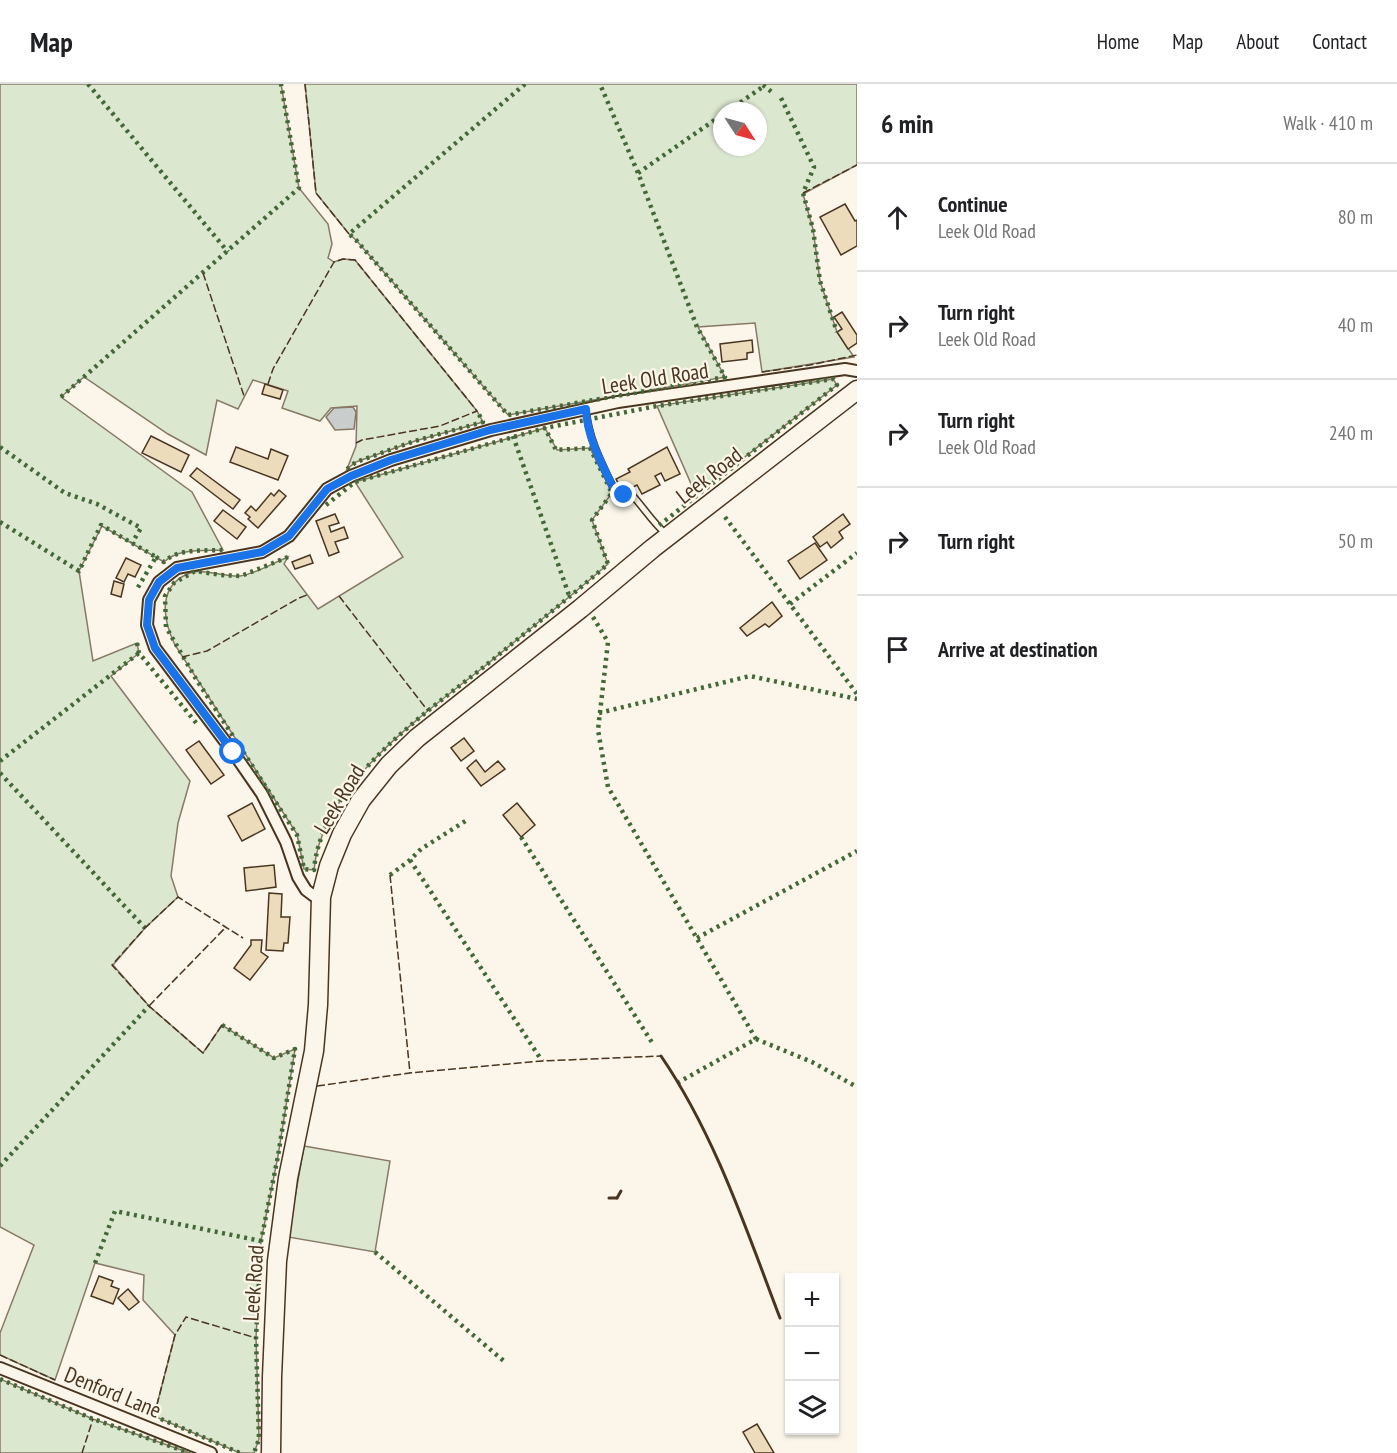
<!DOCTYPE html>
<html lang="en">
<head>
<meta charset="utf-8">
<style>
	:root { --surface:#fff; --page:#f6f6f6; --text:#202124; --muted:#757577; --line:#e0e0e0 }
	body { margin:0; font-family:"PT Sans Narrow",sans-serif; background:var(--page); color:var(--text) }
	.controls { position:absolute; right:18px; bottom:18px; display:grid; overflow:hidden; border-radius:0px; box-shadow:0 2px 4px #0004 }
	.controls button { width:54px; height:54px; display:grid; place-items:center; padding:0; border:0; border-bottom:2px solid var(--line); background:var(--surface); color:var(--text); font:30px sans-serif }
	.compass { position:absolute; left:713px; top:18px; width:54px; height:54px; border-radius:50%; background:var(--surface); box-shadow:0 2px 4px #0004; rotate:126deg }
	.stop { position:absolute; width:18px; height:18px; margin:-14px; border:4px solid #1a73e8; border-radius:50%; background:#fff }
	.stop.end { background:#1a73e8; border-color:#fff; box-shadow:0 2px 6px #0008 }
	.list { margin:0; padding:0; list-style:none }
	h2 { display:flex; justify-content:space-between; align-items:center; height:78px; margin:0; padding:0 24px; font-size:26px }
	h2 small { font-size:20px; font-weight:400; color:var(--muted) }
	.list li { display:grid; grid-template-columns:39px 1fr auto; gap:18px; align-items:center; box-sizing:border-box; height:108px; padding:0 24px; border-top:2px solid var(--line) }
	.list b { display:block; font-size:22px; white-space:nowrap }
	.list p { margin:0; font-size:20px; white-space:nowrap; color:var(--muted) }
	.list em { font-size:20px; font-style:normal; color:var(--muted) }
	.icon { flex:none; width:33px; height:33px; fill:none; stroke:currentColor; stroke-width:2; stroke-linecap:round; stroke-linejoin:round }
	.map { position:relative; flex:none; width:857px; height:1369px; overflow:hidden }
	header { display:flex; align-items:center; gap:36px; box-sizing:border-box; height:84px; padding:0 30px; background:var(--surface); border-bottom:2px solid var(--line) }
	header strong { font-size:28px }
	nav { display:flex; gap:33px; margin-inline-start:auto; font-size:21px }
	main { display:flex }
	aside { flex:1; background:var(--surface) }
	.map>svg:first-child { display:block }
	.green { fill:#dce7d0; stroke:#887966; stroke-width:1.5; fill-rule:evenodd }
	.water { fill:#c9cecd; stroke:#887966; stroke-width:1.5 }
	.building { fill:#ecdcbc; stroke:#4a3520; stroke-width:1.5 }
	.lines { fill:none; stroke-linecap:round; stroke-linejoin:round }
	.service-casing { stroke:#4a3520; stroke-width:8 }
	.minor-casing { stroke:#4a3520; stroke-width:14 }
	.trunk-casing { stroke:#4a3520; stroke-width:21 }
	.service { stroke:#fbf6e9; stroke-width:5 }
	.minor { stroke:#fbf6e9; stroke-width:10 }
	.trunk { stroke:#fbf6e9; stroke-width:18 }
	.hedge { stroke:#436837; stroke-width:4.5; stroke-dasharray:3 4.5; stroke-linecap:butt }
	.fence { stroke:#4a3520; stroke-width:1.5; stroke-dasharray:8 3; stroke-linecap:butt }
	.wall { stroke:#4a3520; stroke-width:3 }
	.route { stroke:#1a73e8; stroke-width:8 }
	.labels { text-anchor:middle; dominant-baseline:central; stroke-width:4.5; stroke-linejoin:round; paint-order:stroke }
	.street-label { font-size:22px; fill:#4a3520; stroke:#fbf6e9 }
</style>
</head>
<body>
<header>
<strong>Map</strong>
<nav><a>Home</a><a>Map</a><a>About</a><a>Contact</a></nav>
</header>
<main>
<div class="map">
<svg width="857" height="1369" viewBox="0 0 857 1369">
	<rect width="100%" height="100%" fill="#fbf6e9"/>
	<g class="green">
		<path d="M0 0H281L299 104 328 140 332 160 328 174 334 178 343 175 355 176 477 327 483 338 415 357 356 378 347 385 356 362 357 322 331 324 320 337 282 324 288 307 253 296 238 325 217 316 206 371 168 350 84 293 61 313 192 408 223 466C204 467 178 464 164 478L102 442 79 487 93 577 137 559 139 569 111 592 190 697 178 739 171 792 178 813 145 844 113 881 149 922 203 969 222 941 274 974 295 965 278 1072 261 1157 256 1254 259 1355 254 1369H240L154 1332 175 1251 143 1216 144 1191 95 1179 55 1296 0 1271V1249L34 1161 0 1143Z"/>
		<path d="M305 0H857V81L803 110 813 145 820 197 837 248 854 273 762 288 755 239 698 243 725 293 508 331 356 156 349 150 316 109ZM722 27H758V63H722Z"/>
		<path d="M833 295 837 301 696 411 657 322Z"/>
		<path d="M545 344 557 366 590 364 612 409 592 436 608 480C568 515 526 548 485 582 423 631 321 701 314 786L304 785 297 750 175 561C162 534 157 499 193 488 202 485 227 493 240 492 255 490 273 479 288 473L284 480 318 525 403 473 355 398Z"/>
		<path d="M304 1062 390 1077 375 1168 288 1153Z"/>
		<path d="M0 1295 93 1335 190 1369H0Z"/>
	</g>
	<path class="water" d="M353 323 356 328 354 345 335 346 326 333 334 324Z"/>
	<g class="building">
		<path d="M845 120 855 137 857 136V162L841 171 820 133Z"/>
		<path d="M842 228 857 251V259L848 265 837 248 842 245 834 233Z"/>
		<path d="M752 256 753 268 747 269V275L722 278 720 260Z"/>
		<path d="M265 300 283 306 280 315 262 310Z"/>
		<path d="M151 352 189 371 181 388 142 369Z"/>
		<path d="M236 363 268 375 271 365 288 372 278 396 230 378Z"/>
		<path d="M667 363 680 390 665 397 661 389 655 392 660 401 642 410 637 401 623 408 616 395 630 388 628 385Z"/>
		<path d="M197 384 240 416 233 425 190 392Z"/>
		<path d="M279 406 286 412 258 444 248 435 250 433 245 429 251 422 256 427 271 409 274 412Z"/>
		<path d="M223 426 246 443 237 455 214 437Z"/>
		<path d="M335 430 339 439 329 442 331 448 344 443 348 454 335 458 339 468 329 472 316 437Z"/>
		<path d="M843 430 850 440 839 448 843 454 831 464 827 458 820 463 813 453Z"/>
		<path d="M815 459 827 476 800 495 788 477Z"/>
		<path d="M310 471 313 479 295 485 292 478Z"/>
		<path d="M126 474 141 481 135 493 128 490 124 498 116 494Z"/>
		<path d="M114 497 124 500 121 513 111 510Z"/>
		<path d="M772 518 782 532 769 543 765 540 747 552 740 544Z"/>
		<path d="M464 654 474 667 461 677 451 664Z"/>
		<path d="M199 657 224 691 211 700 186 666Z"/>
		<path d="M476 676 485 688 498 677 505 685 481 702 467 684Z"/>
		<path d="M252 719 265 745 242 757 228 732Z"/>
		<path d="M517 719 535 741 521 753 503 731Z"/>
		<path d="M274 781 276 803 246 807 244 784Z"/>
		<path d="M269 809 282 810 281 833H290L288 859H284L283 867 266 866Z"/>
		<path d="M251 856H262L261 868 268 873 250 896 234 884 251 861Z"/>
		<path d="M99 1192 113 1197 111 1202 119 1205 113 1220 91 1212Z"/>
		<path d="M128 1205 139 1218 129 1226 118 1214Z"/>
		<path d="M757 1340 774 1369H755L743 1348Z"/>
	</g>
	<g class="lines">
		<g class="service-casing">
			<path id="service" d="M586 325C588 354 603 382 615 407L624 411H632C644 424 653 439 666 450"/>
		</g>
		<g class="minor-casing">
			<g id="minor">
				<path d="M321 813 314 812 306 806 298 793 286 758 262 710 233 668 155 564 147 541 149 516 159 498 177 484 262 468 289 452 327 405 351 392 391 376 491 346 618 318 845 285 857 287"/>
				<path d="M0 1284 211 1369"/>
			</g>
		</g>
		<g class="trunk-casing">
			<path id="trunk" d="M271 1369 272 1293 277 1177 288 1094 314 967 318 921 321 813 329 782 342 750 361 716 389 681 417 654 580 525 653 464 857 306"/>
		</g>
		<use href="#service" class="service"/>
		<use href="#minor" class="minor"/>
		<use href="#trunk" class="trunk"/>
		<g class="hedge">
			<path d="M88 0 228 168"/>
			<path d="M525 0 349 150 356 156 508 331 725 293 697 243 638 89 600 0"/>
			<path d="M763 1 773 9"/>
			<path d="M781 14 814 83 803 109 813 145 820 197 837 248"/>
			<path d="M728 27 764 2"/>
			<path d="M638 89 722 31"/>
			<path d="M61 313 299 104 281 0"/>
			<path d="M513 352 570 514"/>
			<path d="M0 363 65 409 97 420 141 444 132 459"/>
			<path d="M347 385 356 378 415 357 483 338 477 327"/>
			<path d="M326 421 355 398 545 344 657 322 833 295 837 301 657 443"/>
			<path d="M725 433 857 610"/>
			<path d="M0 438 79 487 101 441 156 473 137 505"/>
			<path d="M156 473 164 478C178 464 204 467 223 466"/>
			<path d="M288 473 241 492 221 491 195 487 174 499 165 512 166 543 196 595 297 751 304 785 314 786C321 701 423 631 485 582 526 548 568 515 608 480L592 436 612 409 590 364 556 366 545 344"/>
			<path d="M790 520 857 469"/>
			<path d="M593 533 608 558 598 646 608 703 756 955 679 998"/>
			<path d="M137 559 139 569 197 640"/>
			<path d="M599 629 750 592 857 615"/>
			<path d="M0 677 139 569"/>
			<path d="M0 689 145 844"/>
			<path d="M521 753 653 960"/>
			<path d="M410 776 542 977"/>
			<path d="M390 791 410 776 421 765 467 736"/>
			<path d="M697 854 857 767"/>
			<path d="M222 941 274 974 295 965 278 1072 261 1157 256 1254 259 1355 254 1369"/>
			<path d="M756 955 812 978 857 1003"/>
			<path d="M0 1082 149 922"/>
			<path d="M375 1168 505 1278"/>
			<path d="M95 1179 115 1127 261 1157"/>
			<path d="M0 1295 93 1335 190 1369"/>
			<path d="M154 1332 240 1369"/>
		</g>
		<g class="fence">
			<path d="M305 0 316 109 349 150"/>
			<path d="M803 109 857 81"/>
			<path d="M203 189 244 312"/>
			<path d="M762 288 810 281 857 271"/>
			<path d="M268 300 273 285 334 178 343 175 355 176 477 327 440 342 362 356 356 359"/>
			<path d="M339 512 428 627"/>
			<path d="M182 573 207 567 299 514 307 511"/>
			<path d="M390 791 410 989"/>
			<path d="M149 922 226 843"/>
			<path d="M222 941 203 969 149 922 112 881 145 844 178 813 243 854"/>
			<path d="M317 1002 410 989 542 977 661 972"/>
			<path d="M0 1271 55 1296"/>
			<path d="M154 1332 175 1251 186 1233 256 1254"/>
			<path d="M82 1369 93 1335"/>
		</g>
		<g class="wall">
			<path d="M661 972C715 1051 746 1145 780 1234"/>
			<path d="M609 1114H617"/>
			<path d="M617 1114 621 1107"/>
		</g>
	</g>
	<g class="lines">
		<path class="route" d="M233 668 155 564 147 541 149 516 159 498 177 484 262 468 289 452 327 405 351 392 391 376 490 346 586 325C587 354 603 382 615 407L624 411"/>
	</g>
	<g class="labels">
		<g class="street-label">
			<text transform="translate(655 294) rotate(-9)">Leek Old Road</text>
			<text transform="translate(709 391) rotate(-38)">Leek Road</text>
			<text transform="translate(339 715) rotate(-59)">Leek Road</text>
			<text transform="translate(253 1199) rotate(-86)">Leek Road</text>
			<text transform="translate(113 1308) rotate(22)">Denford Lane</text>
		</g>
	</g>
</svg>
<div class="controls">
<button>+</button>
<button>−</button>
<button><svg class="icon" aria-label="layers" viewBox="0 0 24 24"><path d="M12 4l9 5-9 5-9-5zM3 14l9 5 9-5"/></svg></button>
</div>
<svg class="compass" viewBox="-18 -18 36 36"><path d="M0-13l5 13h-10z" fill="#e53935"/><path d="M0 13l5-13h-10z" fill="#757577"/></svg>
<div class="stop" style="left:233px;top:668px"></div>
<div class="stop end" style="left:624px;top:411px"></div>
</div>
<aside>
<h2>6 min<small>Walk · 410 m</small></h2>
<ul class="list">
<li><svg class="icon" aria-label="ahead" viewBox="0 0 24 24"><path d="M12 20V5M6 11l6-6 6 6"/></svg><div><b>Continue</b><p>Leek Old Road</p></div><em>80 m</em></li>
<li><svg class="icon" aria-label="right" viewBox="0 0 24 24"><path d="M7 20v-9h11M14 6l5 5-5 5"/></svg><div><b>Turn right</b><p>Leek Old Road</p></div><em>40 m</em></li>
<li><svg class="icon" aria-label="right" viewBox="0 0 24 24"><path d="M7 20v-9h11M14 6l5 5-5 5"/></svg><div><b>Turn right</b><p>Leek Old Road</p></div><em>240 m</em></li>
<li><svg class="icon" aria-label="right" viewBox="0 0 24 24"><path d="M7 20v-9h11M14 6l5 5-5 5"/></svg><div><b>Turn right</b></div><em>50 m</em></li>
<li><svg class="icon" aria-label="arrive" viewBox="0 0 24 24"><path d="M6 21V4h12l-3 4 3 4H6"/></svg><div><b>Arrive at destination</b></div></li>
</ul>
</aside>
</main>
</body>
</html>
